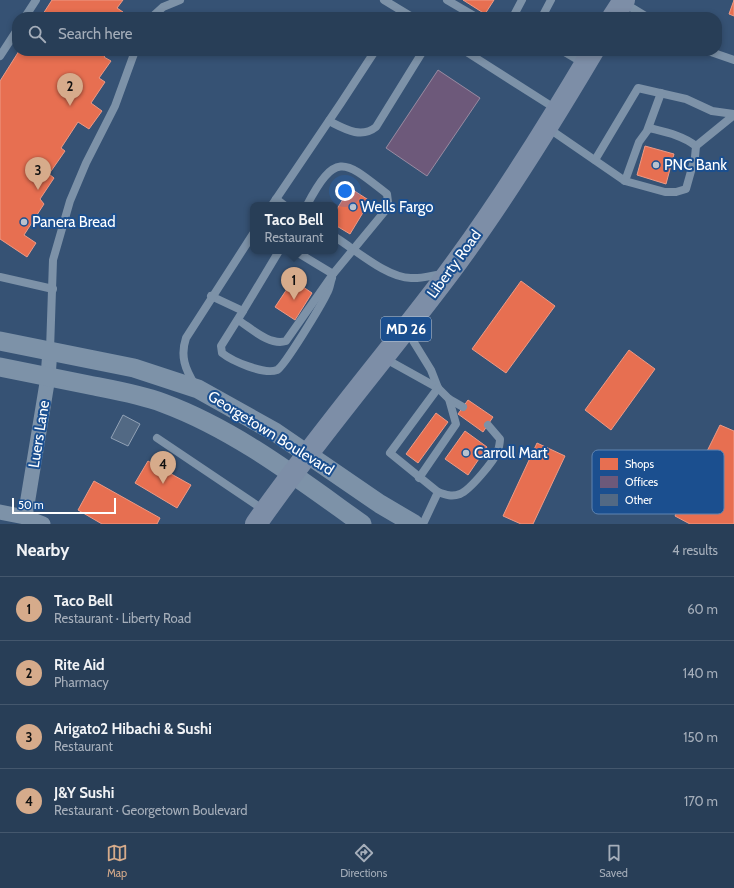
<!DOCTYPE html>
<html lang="en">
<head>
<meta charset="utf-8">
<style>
	:root { --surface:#283e57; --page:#344961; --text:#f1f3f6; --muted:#a5aeba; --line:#44576d; --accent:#d6ab8b }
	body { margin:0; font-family:Cabin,sans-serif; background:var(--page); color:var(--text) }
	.scale { position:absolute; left:12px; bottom:10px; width:104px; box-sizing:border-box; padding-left:4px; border:2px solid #fff; border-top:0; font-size:11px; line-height:14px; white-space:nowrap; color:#fff; -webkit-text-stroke:3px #1b4f8f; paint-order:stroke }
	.you { position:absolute; left:345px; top:191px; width:14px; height:14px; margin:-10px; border:3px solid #fff; border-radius:50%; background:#1a73e8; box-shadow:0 0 0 6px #1a73e833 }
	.badge { display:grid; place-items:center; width:26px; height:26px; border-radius:50%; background:var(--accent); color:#111; font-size:13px; font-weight:700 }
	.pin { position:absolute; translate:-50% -33px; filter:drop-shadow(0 1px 2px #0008) }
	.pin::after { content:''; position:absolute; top:21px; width:14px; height:12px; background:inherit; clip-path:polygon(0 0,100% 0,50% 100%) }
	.popup { position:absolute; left:250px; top:202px; width:88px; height:52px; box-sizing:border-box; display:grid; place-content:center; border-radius:8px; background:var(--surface); filter:drop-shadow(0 1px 3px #0005); font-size:13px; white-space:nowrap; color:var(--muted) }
	.popup b { font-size:15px; color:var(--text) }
	.popup::after { content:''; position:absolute; left:50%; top:100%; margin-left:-8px; border:8px solid transparent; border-top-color:var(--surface) }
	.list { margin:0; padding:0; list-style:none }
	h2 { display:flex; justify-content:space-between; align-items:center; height:52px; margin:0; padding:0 16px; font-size:17px }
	h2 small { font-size:13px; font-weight:400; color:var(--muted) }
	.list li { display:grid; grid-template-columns:26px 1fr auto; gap:12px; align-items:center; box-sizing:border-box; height:64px; padding:0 16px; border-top:1px solid var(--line) }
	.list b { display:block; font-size:15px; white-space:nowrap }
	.list p { margin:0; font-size:13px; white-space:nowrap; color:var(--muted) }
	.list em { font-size:13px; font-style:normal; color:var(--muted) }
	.icon { flex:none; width:22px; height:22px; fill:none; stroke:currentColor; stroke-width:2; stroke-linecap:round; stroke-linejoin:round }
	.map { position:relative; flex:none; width:734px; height:524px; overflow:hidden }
	.search { position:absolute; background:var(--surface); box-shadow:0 2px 6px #0003; left:12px; right:12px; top:12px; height:44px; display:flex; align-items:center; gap:10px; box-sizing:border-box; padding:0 14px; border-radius:16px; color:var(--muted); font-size:15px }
	.sheet { height:308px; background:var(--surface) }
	nav { display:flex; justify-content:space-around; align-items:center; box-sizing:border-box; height:56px; border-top:1px solid var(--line); background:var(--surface); font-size:11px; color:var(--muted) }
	nav a { display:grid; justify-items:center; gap:2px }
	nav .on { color:var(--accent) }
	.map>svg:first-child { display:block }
	.shops { fill:#e76f51; stroke:#ee9a85 }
	.offices { fill:#6d597a; stroke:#998ba2 }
	.building { fill:#526984; stroke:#92a2b6 }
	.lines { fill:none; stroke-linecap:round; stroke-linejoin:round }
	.service { stroke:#7d92a8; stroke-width:8 }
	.minor { stroke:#7d92a8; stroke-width:15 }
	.tertiary { stroke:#7d92a8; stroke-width:19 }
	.primary { stroke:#7d8ea7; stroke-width:22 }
	.poi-dot { fill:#b9c2ce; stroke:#1b4f8f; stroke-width:1.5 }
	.labels { text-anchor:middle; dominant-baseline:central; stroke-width:4; stroke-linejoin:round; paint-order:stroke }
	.shield { fill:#1b4f8f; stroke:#bbcadd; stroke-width:1 }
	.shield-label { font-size:14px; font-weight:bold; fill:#fff }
	.poi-label { font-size:15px; fill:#fff; stroke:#1b4f8f; text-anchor:start }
	.street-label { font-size:15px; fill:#fff; stroke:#1b4f8f }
	.key { fill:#1b4f8f; stroke:#5f84b1; stroke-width:1 }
	.key-label { font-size:11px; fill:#fff }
</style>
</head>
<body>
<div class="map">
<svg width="734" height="524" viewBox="0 0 734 524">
	<rect width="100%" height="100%" fill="#365274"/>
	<g class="shops">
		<path d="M52 0H123L117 8 123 12 119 17H41Z"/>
		<path d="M463 0H494L485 14Z"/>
		<path d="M734 0V16L729 14Z"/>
		<path d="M19 51H109L104 57 111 61 99 78 105 82 91 103 102 111 89 129 78 122 61 148 65 151 49 174 54 178 40 199 44 204 24 235 36 243 27 257 0 239V81Z"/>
		<path d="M645 146 674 154 666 184 637 175Z"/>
		<path d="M350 188 370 201 350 234 335 225V212Z"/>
		<path d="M293 280 312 293 295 320 275 307Z"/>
		<path d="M521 281 555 306 506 373 472 349Z"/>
		<path d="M629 350 655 369 611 430 585 410Z"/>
		<path d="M468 400 493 417 483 432 458 414Z"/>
		<path d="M436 413 448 422 418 463 406 454Z"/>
		<path d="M720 425 734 431V524H690L675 516Z"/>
		<path d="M465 431 487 447 468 475 445 459Z"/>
		<path d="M537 443 565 456 533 524H521L503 516Z"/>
		<path d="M148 461 191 485 177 508 135 483Z"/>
		<path d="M94 481 160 518 157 524H102L78 510Z"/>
	</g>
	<path class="offices" d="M438 70 480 98 427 176 386 148Z"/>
	<path class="building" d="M123 415 140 424 128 446 111 438Z"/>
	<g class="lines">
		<g class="service">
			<path d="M384 0 412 17"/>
			<path d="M447 0 476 17"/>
			<path d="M624 3 647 17"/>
			<path d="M25 17 36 0"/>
			<path d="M152 17 163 7 180 0"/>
			<path d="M513 17 522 0"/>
			<path d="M542 17 551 0"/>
			<path d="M465 51 556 109"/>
			<path d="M563 51 585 64"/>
			<path d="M708 51 734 60"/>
			<path d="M0 56 17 30"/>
			<path d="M329 121C345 129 361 139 376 127L423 51"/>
			<path d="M548 128 625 181 665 192H676L686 189 695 157 696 146C682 135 665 132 649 128"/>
			<path d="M696 146 734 115"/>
			<path d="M595 160 638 88 686 99 712 111 734 114"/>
			<path d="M625 181 639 142 647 131 661 93"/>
			<path d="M276 199 284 205"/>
			<path d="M272 205 341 103 375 51"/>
			<path d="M335 237C356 250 387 278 411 278 421 279 433 275 443 274"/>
			<path d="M295 251 333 274"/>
			<path d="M0 277 53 289"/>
			<path d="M211 296 243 311 221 346 222 353C232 361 264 375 277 370 284 367 322 304 327 293 330 289 330 283 332 278"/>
			<path d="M243 311 279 251"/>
			<path d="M238 320C252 329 270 346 286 341L333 274 385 211 388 202 387 194C345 161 336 150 307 205"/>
			<path d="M407 331 431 370 438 388"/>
			<path d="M50 350 53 260 70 201 86 163 115 106 135 51"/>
			<path d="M384 358 438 388 449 399 463 407"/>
			<path d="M195 385C185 369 180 356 186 338L253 234"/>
			<path d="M157 438 264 510"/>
			<path d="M419 478 456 424 449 399"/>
			<path d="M438 492C446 495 452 497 460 494 470 490 494 461 498 451 499 447 500 443 500 439L488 425"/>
			<path d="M423 524 438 492 390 453 438 388"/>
		</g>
		<g class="minor">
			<path d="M0 512 25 517 43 524"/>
			<path d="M25 517 48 377 50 350"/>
		</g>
		<g class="tertiary">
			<path d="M0 341 134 368 198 389 275 432 380 504 414 524"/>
			<path d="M0 367C30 373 60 379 89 385 114 390 139 394 163 403 236 430 299 479 362 524"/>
		</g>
		<g class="primary">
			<path d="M613 17 624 0"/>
			<path d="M256 524C316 438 385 358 448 274 501 203 548 127 593 51"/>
		</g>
	</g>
	<g class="poi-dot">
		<circle cx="656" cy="165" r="4"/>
		<circle cx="353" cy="207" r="4"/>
		<circle cx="24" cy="222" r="4"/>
		<circle cx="466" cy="453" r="4"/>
	</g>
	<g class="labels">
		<rect class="shield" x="381" y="317" width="50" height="24" rx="3"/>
		<g class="shield-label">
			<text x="406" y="329">MD 26</text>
		</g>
		<g class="poi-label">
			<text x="664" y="165">PNC Bank</text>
			<text x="361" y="207">Wells Fargo</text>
			<text x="32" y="222">Panera Bread</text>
			<text x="474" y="453">Carroll Mart</text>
		</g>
		<g class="street-label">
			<text transform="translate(454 264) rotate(-54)">Liberty Road</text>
			<text transform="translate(271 433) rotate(32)">Georgetown Boulevard</text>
			<text transform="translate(39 434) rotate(-81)">Luers Lane</text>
		</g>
	</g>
	<rect x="592" y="450" width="132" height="64" rx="6" class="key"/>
	<rect x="600" y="458" width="18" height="12" fill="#e76f51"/>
	<rect x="600" y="476" width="18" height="12" fill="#6d597a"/>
	<rect x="600" y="494" width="18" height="12" fill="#526984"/>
	<g class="key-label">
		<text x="625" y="468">Shops</text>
		<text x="625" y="486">Offices</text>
		<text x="625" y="504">Other</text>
	</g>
</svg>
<div class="scale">50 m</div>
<div class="you"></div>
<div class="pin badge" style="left:294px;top:300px">1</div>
<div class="popup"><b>Taco Bell</b>Restaurant</div>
<div class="pin badge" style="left:70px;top:106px">2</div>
<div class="pin badge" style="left:38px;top:190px">3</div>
<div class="pin badge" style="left:163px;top:484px">4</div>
<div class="search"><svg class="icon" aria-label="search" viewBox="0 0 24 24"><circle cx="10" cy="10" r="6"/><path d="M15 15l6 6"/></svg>Search here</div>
</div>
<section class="sheet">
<h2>Nearby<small>4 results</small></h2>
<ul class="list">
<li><span class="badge">1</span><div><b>Taco Bell</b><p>Restaurant · Liberty Road</p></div><em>60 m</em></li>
<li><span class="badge">2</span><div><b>Rite Aid</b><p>Pharmacy</p></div><em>140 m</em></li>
<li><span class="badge">3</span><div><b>Arigato2 Hibachi &amp; Sushi</b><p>Restaurant</p></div><em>150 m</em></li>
<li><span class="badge">4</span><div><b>J&amp;Y Sushi</b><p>Restaurant · Georgetown Boulevard</p></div><em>170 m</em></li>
</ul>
</section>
<nav>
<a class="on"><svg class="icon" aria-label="map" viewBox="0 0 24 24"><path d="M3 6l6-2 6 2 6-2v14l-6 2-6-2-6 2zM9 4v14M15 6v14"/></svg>Map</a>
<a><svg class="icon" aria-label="directions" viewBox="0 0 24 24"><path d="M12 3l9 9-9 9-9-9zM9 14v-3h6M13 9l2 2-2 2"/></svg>Directions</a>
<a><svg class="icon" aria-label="saved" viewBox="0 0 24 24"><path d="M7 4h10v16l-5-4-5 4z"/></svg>Saved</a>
</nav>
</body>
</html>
